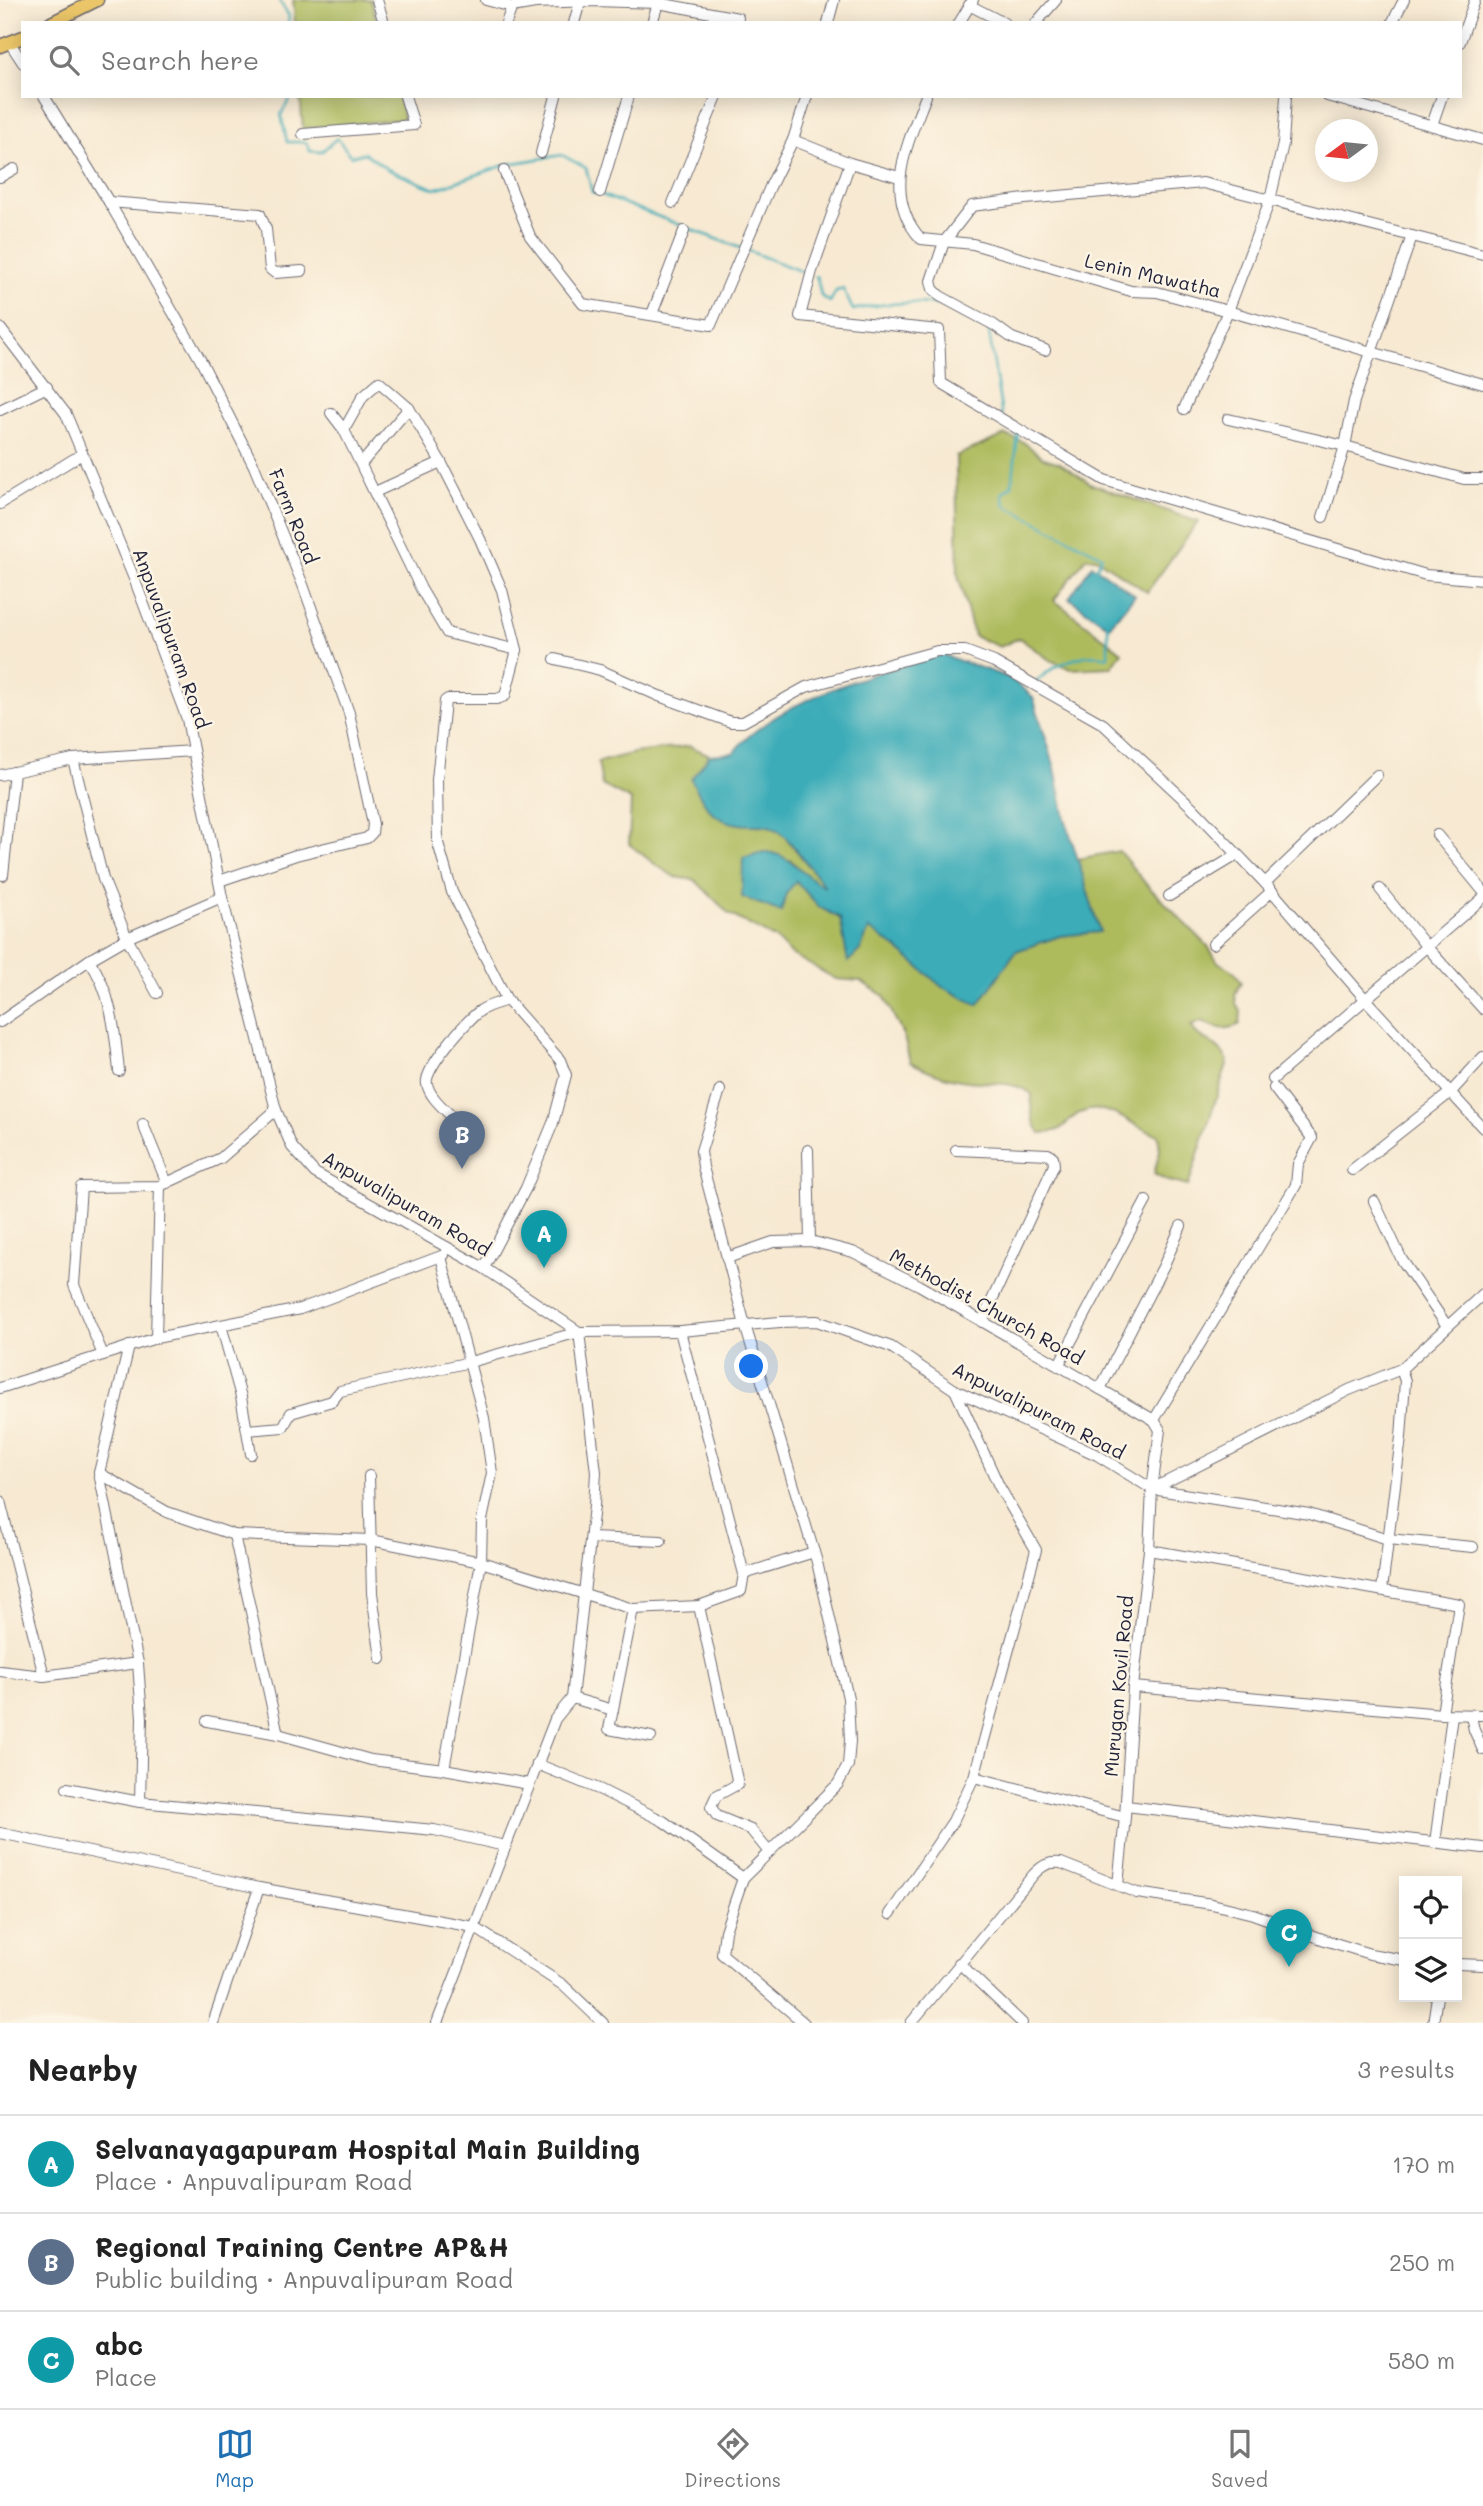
<!DOCTYPE html>
<html lang="en">
<head>
<meta charset="utf-8">
<style>
	:root { --surface:#fff; --page:#f6f6f6; --text:#222; --muted:#767676; --line:#e0e0e0; --accent:#1f6fb2 }
	body { margin:0; font-family:Mali,sans-serif; background:var(--page); color:var(--text) }
	.controls { position:absolute; right:21px; bottom:21px; display:grid; overflow:hidden; border-radius:0px; box-shadow:0 4px 18px #0003 }
	.controls button { width:63px; height:63px; display:grid; place-items:center; padding:0; border:0; border-bottom:2px solid var(--line); background:var(--surface); color:var(--text); font:35px sans-serif }
	.compass { position:absolute; left:1315px; top:119px; width:63px; height:63px; border-radius:50%; background:var(--surface); box-shadow:0 4px 18px #0003; rotate:255deg }
	.you { position:absolute; left:752px; top:1367px; width:24px; height:24px; margin:-18px; border:5px solid #fff; border-radius:50%; background:#1a73e8; box-shadow:0 0 0 10px #1a73e833 }
	.badge { display:grid; place-items:center; width:46px; height:46px; border-radius:50%; background:var(--accent); color:#fff; font-size:23px; font-weight:700 }
	.pin { position:absolute; translate:-50% -58px; filter:drop-shadow(0 2px 4px #0008) }
	.pin::after { content:''; position:absolute; top:37px; width:24px; height:21px; background:inherit; clip-path:polygon(0 0,100% 0,50% 100%) }
	.list { margin:0; padding:0; list-style:none }
	h2 { display:flex; justify-content:space-between; align-items:center; height:91px; margin:0; padding:0 28px; font-size:30px }
	h2 small { font-size:23px; font-weight:400; color:var(--muted) }
	.list li { display:grid; grid-template-columns:46px 1fr auto; gap:21px; align-items:center; box-sizing:border-box; height:98px; padding:0 28px; border-top:2px solid var(--line) }
	.list b { display:block; font-size:26px; white-space:nowrap }
	.list p { margin:0; font-size:23px; white-space:nowrap; color:var(--muted) }
	.list em { font-size:23px; font-style:normal; color:var(--muted) }
	.icon { flex:none; width:38px; height:38px; fill:none; stroke:currentColor; stroke-width:2; stroke-linecap:round; stroke-linejoin:round }
	.map { position:relative; flex:none; width:1483px; height:2023px; overflow:hidden }
	.search { position:absolute; background:var(--surface); box-shadow:0 4px 18px #0003; left:21px; right:21px; top:21px; height:77px; display:flex; align-items:center; gap:18px; box-sizing:border-box; padding:0 24px; border-radius:0px; color:var(--muted); font-size:26px }
	.sheet { height:385px; background:var(--surface) }
	nav { display:flex; justify-content:space-around; align-items:center; box-sizing:border-box; height:98px; border-top:2px solid var(--line); background:var(--surface); font-size:19px; color:var(--muted) }
	nav a { display:grid; justify-items:center; gap:4px }
	nav .on { color:var(--accent) }
	.map>svg:first-child { display:block }
	.green { fill:#adbb5d; stroke:#686e4c; stroke-width:2 }
	.water { fill:#3bacb8; stroke:#2e677a; stroke-width:2 }
	.lines { fill:none; stroke-linecap:round; stroke-linejoin:round }
	.stream { stroke:#3bacb8; stroke-width:2.5 }
	.minor-casing { stroke:#6d6870; stroke-width:12 }
	.major-casing { stroke:#6d6870; stroke-width:15 }
	.minor { stroke:#fff; stroke-width:10 }
	.major { stroke:#ebc669; stroke-width:12 }
	.labels { text-anchor:middle; dominant-baseline:central; stroke-width:5; stroke-linejoin:round; paint-order:stroke }
	.street-label { font-size:19px; fill:#22223b; stroke:#fcf5e5 }
</style>
</head>
<body>
<div class="map">
<svg width="1483" height="2023" viewBox="0 0 1483 2023">
	<rect width="100%" height="100%" fill="#fcf5e5"/>
	<filter id="ink" filterUnits="userSpaceOnUse"><feTurbulence type="fractalNoise" baseFrequency=".0143" numOctaves="2"/><feDisplacementMap in="SourceGraphic" scale="14" xChannelSelector="R" yChannelSelector="G"/><feConvolveMatrix kernelMatrix="1 2 1 2 8 2 1 2 1" color-interpolation-filters="sRGB"/></filter>
	<filter id="wash" filterUnits="userSpaceOnUse"><feTurbulence type="fractalNoise" baseFrequency=".00686" numOctaves="4" result="noise"/><feDisplacementMap in="SourceGraphic" scale="28" xChannelSelector="R" yChannelSelector="G"/><feGaussianBlur stdDeviation="1.57" result="paint"/><feColorMatrix in="noise" values="0 0 0 0 0 0 0 0 0 0 0 0 0 0 0 0 0 1.4 0 .05"/><feComposite in="paint" operator="in"/></filter>
	<g filter="url(#wash)">
		<rect width="100%" height="100%" fill="#f7e9d2"/>
		<g class="green">
			<path d="M293 0H371L377 23H295Z"/>
			<path d="M300 96H398L404 119 303 129Z"/>
			<path d="M1005 435 1023 442 1044 458 1060 463 1092 484 1198 522 1147 592 1096 558H1086L1054 600 1122 652 1112 667 1071 669 1050 660 1019 638 1000 647 974 636 958 575 956 456Z"/>
			<path d="M689 746 710 755 692 779 752 825 765 823 783 834 827 889 807 877 790 859 786 894 796 880 819 907 840 918 860 950 869 928 978 1005 1016 951 1060 936 1100 932 1077 859 1119 851 1146 884 1207 945 1218 962 1235 972 1241 982 1235 994 1236 1004 1241 1011 1240 1024C1224 1032 1216 1028 1202 1021L1191 1026C1202 1044 1218 1041 1228 1061L1188 1186 1165 1180 1154 1174 1160 1150 1158 1135C1131 1127 1109 1100 1080 1113 1072 1116 1066 1126 1058 1130 1053 1132 1046 1132 1041 1133 1030 1122 1031 1109 1032 1094 1013 1080 990 1084 968 1081 946 1079 929 1071 910 1062L904 1037 884 996 860 981 836 979 791 954 776 939 729 914 695 880 675 877 656 865 629 844 631 800 602 785 598 762 634 753Z"/>
		</g>
		<g class="water">
			<path d="M1092 565 1135 595 1109 627 1069 598Z"/>
			<path d="M943 655 1010 678 1033 697 1055 768 1065 818 1100 932 1060 936 1016 951 978 1005 942 987 898 949 869 929 860 950 848 962 840 918 819 907 796 881 786 894 781 912 742 897 743 858C750 856 759 852 766 852 792 854 804 878 825 887 814 874 791 840 780 832 769 824 763 825 750 825 713 824 707 809 691 779L710 755 733 753C772 702 882 669 943 655Z"/>
		</g>
		<g class="lines">
			<g class="stream">
				<path d="M279 0 289 16 288 23"/>
				<path d="M292 96 281 114 287 142H306L310 151 321 152 337 138 351 156 365 153 387 169 435 189 508 164 562 155 586 168 592 192 596 193"/>
				<path d="M602 195 740 248"/>
				<path d="M746 250 808 274"/>
				<path d="M815 276 817 277 821 296 830 302 836 291 843 289 853 310C887 302 917 301 951 306"/>
				<path d="M988 326 1002 416"/>
				<path d="M1010 429 1018 435 1012 485 1002 494 1006 506 1102 556 1096 569"/>
				<path d="M1036 682C1053 665 1085 650 1108 657V625"/>
			</g>
		</g>
	</g>
	<g filter="url(#ink)">
		<g class="lines">
			<g class="minor-casing">
				<g id="minor">
					<path d="M377 0 384 23"/>
					<path d="M486 0 512 7 535 3 593 1 658 3 738 18 737 23"/>
					<path d="M969 5 1004 23"/>
					<path d="M506 23 512 7"/>
					<path d="M574 23 580 2"/>
					<path d="M652 23 659 0"/>
					<path d="M828 23 834 0"/>
					<path d="M959 23 973 0"/>
					<path d="M1036 23 1056 0"/>
					<path d="M1392 23 1404 0"/>
					<path d="M1460 42 1475 0"/>
					<path d="M10 43 23 63"/>
					<path d="M44 96 109 202 200 359 254 466 303 585 349 713 373 824 372 833 367 838 296 855 219 881"/>
					<path d="M926 96C908 143 881 195 921 239L973 244 1131 291 1157 292 1228 311 1483 384"/>
					<path d="M1327 96 1483 140"/>
					<path d="M1432 125 1442 96"/>
					<path d="M303 134 414 125 405 96"/>
					<path d="M793 140 850 163 899 177"/>
					<path d="M541 153 556 96"/>
					<path d="M850 163 812 271 800 316 939 330 941 383 1104 480 1426 575 1483 580"/>
					<path d="M504 171 530 236 583 304 711 325 770 187 793 140 807 96"/>
					<path d="M0 177 14 169"/>
					<path d="M600 192 629 96"/>
					<path d="M109 202 260 214 266 229 270 269 275 273 302 271"/>
					<path d="M673 203 717 96"/>
					<path d="M1412 236 1483 254"/>
					<path d="M652 314 684 231"/>
					<path d="M0 328 66 414 135 581 187 719 222 897 276 1110 292 1147 315 1173 484 1268 579 1332 680 1331 780 1322 817 1321 891 1347 955 1390 1097 1455 1152 1489 1349 1390 1401 1369 1483 1294"/>
					<path d="M1045 350 1012 338 994 325 940 296 933 289 931 281 944 242 972 206 1025 199 1203 183 1412 236 1354 401 1345 446 1323 517"/>
					<path d="M1184 409 1228 311 1270 200 1283 144 1286 96"/>
					<path d="M0 410 47 387"/>
					<path d="M331 413 344 430 421 589 447 633 517 650 505 696 497 699H448L445 701 437 780 438 843 452 892 507 1000 560 1060 566 1075 553 1123 526 1188 484 1268"/>
					<path d="M1228 419 1345 446 1464 479H1483"/>
					<path d="M344 430 363 396 379 382 409 408 361 464"/>
					<path d="M441 462 480 539 502 590 517 650"/>
					<path d="M375 492 441 462 409 408"/>
					<path d="M0 504 82 454"/>
					<path d="M555 659 600 670 659 696 731 722H743L806 687 937 651H965L994 662 1103 724 1192 807 1265 883 1366 1000 1483 1128"/>
					<path d="M73 759 103 879 127 938 157 993"/>
					<path d="M0 775 73 759 193 751"/>
					<path d="M1437 835 1483 891"/>
					<path d="M3 875 14 772"/>
					<path d="M1265 883 1377 775"/>
					<path d="M1380 889 1426 946 1483 1009"/>
					<path d="M1169 896 1237 855"/>
					<path d="M1213 944 1272 891"/>
					<path d="M89 960C112 992 115 1033 119 1071"/>
					<path d="M0 1022 89 960 127 938 222 897"/>
					<path d="M1273 1079 1483 898"/>
					<path d="M720 1090 701 1151 703 1167 745 1325 817 1562 848 1698 850 1741 848 1765 838 1784 743 1878 725 1931 722 1954 804 2023"/>
					<path d="M454 1119C445 1109 430 1098 427 1084 423 1069 468 1019 481 1010 489 1005 499 1003 507 1000"/>
					<path d="M143 1124 167 1183"/>
					<path d="M808 1150 810 1241"/>
					<path d="M956 1150 1048 1154 1053 1157 1054 1165 982 1322"/>
					<path d="M1352 1170 1451 1092 1483 1057"/>
					<path d="M1374 1201 1402 1260 1447 1326"/>
					<path d="M727 1258 773 1242 810 1241 853 1252 919 1285 1154 1420 1160 1430 1152 1489 1149 1550 1133 1687 1125 1817 1118 1885"/>
					<path d="M221 1325 241 1397 251 1454"/>
					<path d="M156 1338 160 1186"/>
					<path d="M129 1346 99 1473 138 1663 142 1718 140 1802"/>
					<path d="M103 1355 74 1285 81 1187 160 1186 221 1158 276 1110"/>
					<path d="M1058 1366 1146 1201"/>
					<path d="M0 1388 156 1338 300 1309 444 1255"/>
					<path d="M1100 1389 1164 1265 1181 1226"/>
					<path d="M1154 1420 1296 1185 1298 1164 1312 1138 1274 1088"/>
					<path d="M247 1430 283 1427 291 1413 332 1401 340 1391 470 1362 579 1332 596 1472 594 1506 572 1698 555 1719 437 2023"/>
					<path d="M99 1473 167 1512 234 1535 371 1540 481 1562 633 1609 699 1606 741 1591 744 1574 680 1331"/>
					<path d="M369 1476 372 1593 381 1659"/>
					<path d="M1152 1489 1309 1514 1388 1539 1473 1547"/>
					<path d="M0 1501 44 1676"/>
					<path d="M234 1535 278 1734"/>
					<path d="M591 1538 661 1541"/>
					<path d="M1149 1550 1459 1604 1442 1714"/>
					<path d="M744 1574 814 1552"/>
					<path d="M1382 1590 1401 1437 1405 1381 1401 1369"/>
					<path d="M699 1606 738 1784 716 1796 711 1807 717 1816 751 1830 769 1852"/>
					<path d="M633 1609 609 1729 651 1737"/>
					<path d="M0 1671 44 1676 138 1663"/>
					<path d="M1133 1687 1442 1714 1483 1715"/>
					<path d="M572 1698 613 1710"/>
					<path d="M1471 1716 1474 1730 1483 1750"/>
					<path d="M207 1721 278 1734 371 1760 444 1769 481 1562 482 1520 492 1473 484 1418 441 1257"/>
					<path d="M537 1764 601 1790 663 1821 743 1878"/>
					<path d="M444 1769 529 1784"/>
					<path d="M974 1777 1125 1817"/>
					<path d="M67 1788 140 1802 434 1830 505 1846"/>
					<path d="M1126 1806 1483 1848"/>
					<path d="M0 1833 259 1888 474 1927 563 1985 603 2023"/>
					<path d="M1435 1843 1452 1715"/>
					<path d="M890 1914 953 1821 974 1777 1036 1550 999 1486 955 1390"/>
					<path d="M959 1963 1022 2023"/>
					<path d="M1457 1964 1483 1965"/>
					<path d="M213 2023 259 1888"/>
					<path d="M911 2023 1034 1874C1043 1865 1048 1862 1061 1863L1137 1893 1212 1904 1253 1914 1325 1940 1370 1954 1404 1960"/>
					<path d="M1433 2023 1437 1997"/>
				</g>
			</g>
			<g class="major-casing">
				<g id="major">
					<path d="M51 23 97 0"/>
					<path d="M0 46 23 37"/>
				</g>
			</g>
			<use href="#minor" class="minor"/>
			<use href="#major" class="major"/>
		</g>
	</g>
	<g class="labels">
		<g class="street-label">
			<text transform="translate(1153 275) rotate(13)">Lenin Mawatha</text>
			<text transform="translate(294 516) rotate(68)">Farm Road</text>
			<text transform="translate(172 638) rotate(70)">Anpuvalipuram Road</text>
			<text transform="translate(407 1203) rotate(30)">Anpuvalipuram Road</text>
			<text transform="translate(987 1306) rotate(29)">Methodist Church Road</text>
			<text transform="translate(1039 1410) rotate(27)">Anpuvalipuram Road</text>
			<text transform="translate(1118 1686) rotate(-85)">Murugan Kovil Road</text>
		</g>
	</g>
</svg>
<div class="controls">
<button><svg class="icon" aria-label="locate" viewBox="0 0 24 24"><circle cx="12" cy="12" r="6"/><path d="M12 2v4M12 18v4M2 12h4M18 12h4"/></svg></button>
<button><svg class="icon" aria-label="layers" viewBox="0 0 24 24"><path d="M12 4l9 5-9 5-9-5zM3 14l9 5 9-5"/></svg></button>
</div>
<svg class="compass" viewBox="-18 -18 36 36"><path d="M0-13l5 13h-10z" fill="#e53935"/><path d="M0 13l5-13h-10z" fill="#767676"/></svg>
<div class="you"></div>
<div class="pin badge" style="left:544px;top:1268px;background:#0f9aa8">A</div>
<div class="pin badge" style="left:462px;top:1169px;background:#5c6f8a">B</div>
<div class="pin badge" style="left:1289px;top:1967px;background:#0f9aa8">C</div>
<div class="search"><svg class="icon" aria-label="search" viewBox="0 0 24 24"><circle cx="10" cy="10" r="6"/><path d="M15 15l6 6"/></svg>Search here</div>
</div>
<section class="sheet">
<h2>Nearby<small>3 results</small></h2>
<ul class="list">
<li><span class="badge" style="background:#0f9aa8">A</span><div><b>Selvanayagapuram Hospital Main Building</b><p>Place · Anpuvalipuram Road</p></div><em>170 m</em></li>
<li><span class="badge" style="background:#5c6f8a">B</span><div><b>Regional Training Centre AP&amp;H</b><p>Public building · Anpuvalipuram Road</p></div><em>250 m</em></li>
<li><span class="badge" style="background:#0f9aa8">C</span><div><b>abc</b><p>Place</p></div><em>580 m</em></li>
</ul>
</section>
<nav>
<a class="on"><svg class="icon" aria-label="map" viewBox="0 0 24 24"><path d="M3 6l6-2 6 2 6-2v14l-6 2-6-2-6 2zM9 4v14M15 6v14"/></svg>Map</a>
<a><svg class="icon" aria-label="directions" viewBox="0 0 24 24"><path d="M12 3l9 9-9 9-9-9zM9 14v-3h6M13 9l2 2-2 2"/></svg>Directions</a>
<a><svg class="icon" aria-label="saved" viewBox="0 0 24 24"><path d="M7 4h10v16l-5-4-5 4z"/></svg>Saved</a>
</nav>
</body>
</html>
